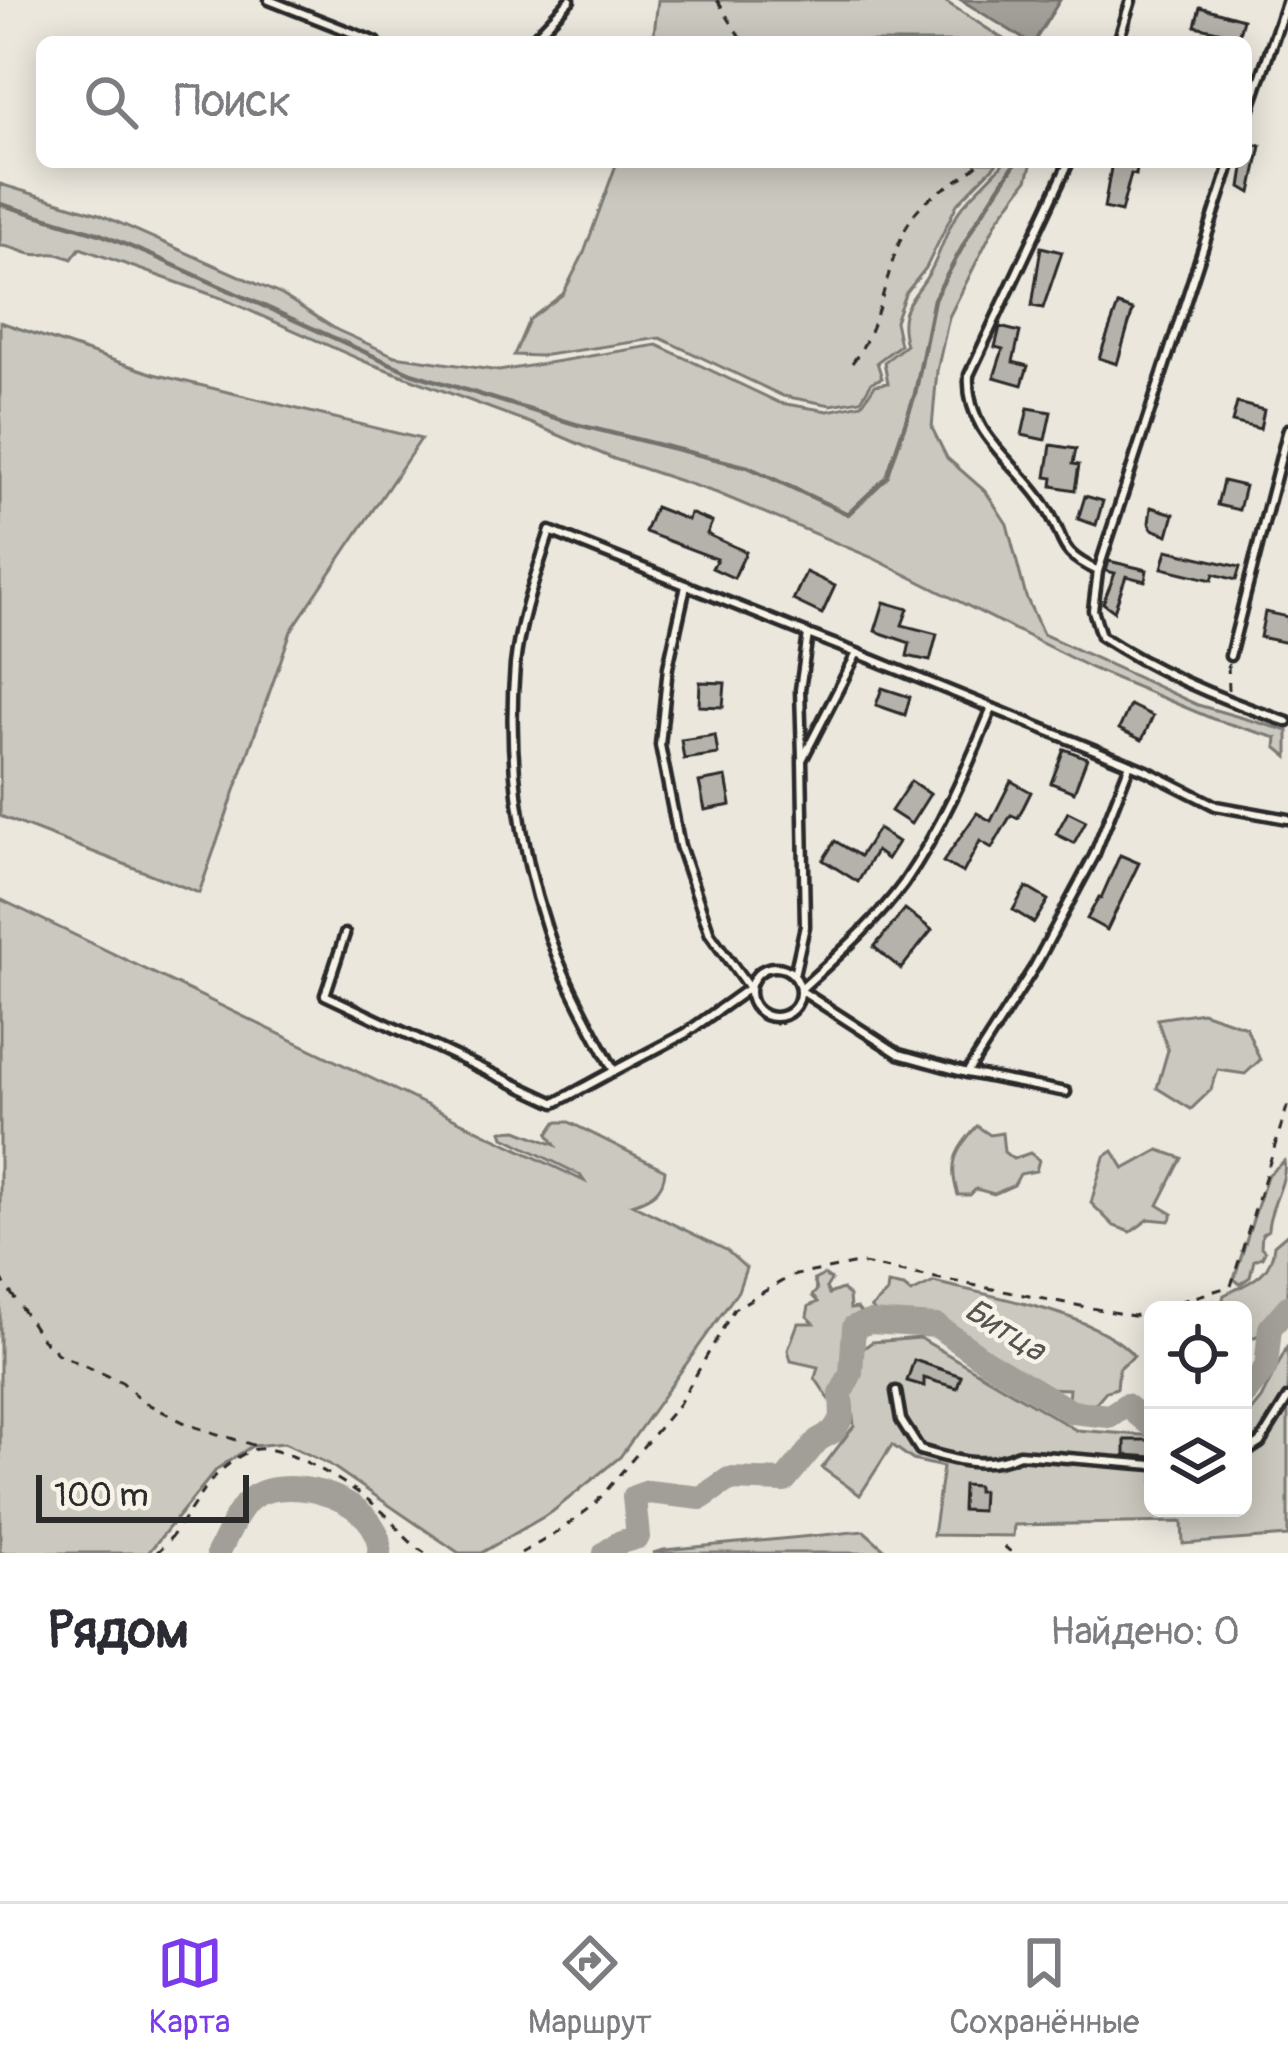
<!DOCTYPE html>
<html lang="ru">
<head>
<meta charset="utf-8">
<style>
	:root { --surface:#fff; --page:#f2f2f3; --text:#2b2b33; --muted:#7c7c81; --line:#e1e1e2; --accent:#7c3aed }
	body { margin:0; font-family:Pangolin,sans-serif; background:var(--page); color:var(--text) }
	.controls { position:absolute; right:36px; bottom:36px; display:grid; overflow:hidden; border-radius:18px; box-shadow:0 6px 30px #0003 }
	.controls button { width:108px; height:108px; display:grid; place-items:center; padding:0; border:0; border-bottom:3px solid var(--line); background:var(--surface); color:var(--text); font:60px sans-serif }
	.scale { position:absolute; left:36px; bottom:30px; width:213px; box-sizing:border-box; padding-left:12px; border:6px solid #2b2b2b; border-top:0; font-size:33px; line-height:42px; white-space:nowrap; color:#2b2b2b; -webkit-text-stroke:9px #f7f3e8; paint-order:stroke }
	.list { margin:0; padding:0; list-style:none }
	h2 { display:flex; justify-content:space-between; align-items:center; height:156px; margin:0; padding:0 48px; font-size:51px }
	h2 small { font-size:39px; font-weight:400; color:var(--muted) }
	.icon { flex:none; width:66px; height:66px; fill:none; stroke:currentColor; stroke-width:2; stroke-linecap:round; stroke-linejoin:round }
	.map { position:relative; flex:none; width:1288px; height:1553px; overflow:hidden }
	.search { position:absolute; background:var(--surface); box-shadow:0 6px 30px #0003; left:36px; right:36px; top:36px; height:132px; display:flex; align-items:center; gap:30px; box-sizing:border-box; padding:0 42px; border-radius:18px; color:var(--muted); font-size:45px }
	.sheet { height:348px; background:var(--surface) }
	nav { display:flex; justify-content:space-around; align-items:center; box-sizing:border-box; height:168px; border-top:3px solid var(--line); background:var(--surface); font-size:33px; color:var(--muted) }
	nav a { display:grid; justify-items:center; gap:6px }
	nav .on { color:var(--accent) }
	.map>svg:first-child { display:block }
	.green { fill:#cbc8bf; stroke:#7b7a75; stroke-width:3 }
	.water { fill:#a29f98; stroke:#72716c; stroke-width:3 }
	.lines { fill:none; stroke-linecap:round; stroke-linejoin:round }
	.stream { stroke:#72716c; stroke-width:4.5 }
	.river { stroke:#a29f98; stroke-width:24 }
	.building { fill:#b5b2ab; stroke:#2b2b2b; stroke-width:3 }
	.lane-casing { stroke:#2b2b2b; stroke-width:15 }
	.path { stroke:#2b2b2b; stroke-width:3; stroke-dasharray:9 9; stroke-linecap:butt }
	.lane { stroke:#f7f3e8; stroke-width:6 }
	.labels { text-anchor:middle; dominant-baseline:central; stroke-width:9; stroke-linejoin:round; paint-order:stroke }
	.water-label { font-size:33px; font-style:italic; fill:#555451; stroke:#f7f3e8 }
</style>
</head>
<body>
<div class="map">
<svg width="1288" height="1553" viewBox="0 0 1288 1553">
	<rect width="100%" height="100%" fill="#ebe7dd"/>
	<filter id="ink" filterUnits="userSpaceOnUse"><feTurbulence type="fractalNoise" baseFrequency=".00833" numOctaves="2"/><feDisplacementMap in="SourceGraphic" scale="24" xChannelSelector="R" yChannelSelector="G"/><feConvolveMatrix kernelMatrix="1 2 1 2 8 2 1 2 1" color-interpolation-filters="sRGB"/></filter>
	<g filter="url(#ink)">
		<g class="green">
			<path d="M658 0H943L1008 42H653Z"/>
			<path d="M617 162H998L957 204 926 268 905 294 895 321 900 345 877 362 882 378 872 382 861 400 831 405 783 396 660 338 540 356 514 355 529 320 563 294 584 253Z"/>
			<path d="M1004 162H1032L1027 180 998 219 949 317 937 371 932 428 947 458 986 492 1007 524 1026 597 1043 634 1198 705 1288 731V757L1276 747 1277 738 1213 719 1091 668 873 558 717 493 614 459 533 424 366 362 221 298 80 248 72 259C47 249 50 257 31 254 20 252 12 246 0 246V184L99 214 282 295 337 330 395 356 499 371 657 345 780 403 828 411 862 404 875 385 888 383 884 362 906 345C895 306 914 301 931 270 942 250 946 229 959 211 972 193 991 179 1004 162Z"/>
			<path d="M0 322 154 374 421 439 291 631 199 893 0 816Z"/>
			<path d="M0 899 584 1181 580 1175 504 1137 502 1131 517 1130 555 1145 548 1134 556 1122H569L665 1170C664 1192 648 1199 632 1204L726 1250 746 1268 738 1291 620 1457 552 1512 481 1553H459L329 1464 284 1443 252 1446 217 1469 148 1553H0Z"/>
			<path d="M1202 1012 1246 1027 1260 1060 1245 1074 1218 1070 1211 1090 1191 1109 1157 1088 1168 1050 1157 1019Z"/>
			<path d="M977 1126 990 1135 1002 1133 1004 1152 1013 1159 1030 1153 1039 1160 1036 1171 1020 1174 1014 1185 994 1194 976 1189 970 1195H958C948 1164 955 1150 977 1126Z"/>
			<path d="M1159 1150 1182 1158 1158 1205 1173 1214 1169 1221 1149 1219 1131 1232 1114 1226 1091 1203 1104 1157 1113 1151 1124 1169Z"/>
			<path d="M1284 1161C1288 1183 1268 1208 1268 1230L1262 1234 1261 1247 1265 1251 1262 1257 1254 1260 1250 1277 1240 1284 1234 1279 1267 1176Z"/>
			<path d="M1288 1233V1297L1270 1315 1264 1333 1243 1342V1310H1206L1214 1301 1222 1303 1224 1295C1249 1283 1272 1276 1274 1245Z"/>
			<path d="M824 1275 831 1280 826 1288 829 1294 842 1289 849 1296 850 1309 857 1308 863 1316 844 1332 848 1371 836 1396 829 1399 815 1378 818 1367 791 1361 788 1350 798 1323H814L807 1316 809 1306 818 1302 812 1296 817 1290 814 1280Z"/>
			<path d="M934 1282C989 1296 1098 1313 1134 1356L1119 1368 1117 1388 1106 1391 1094 1405 1077 1407 1068 1402 1069 1389 1042 1388 942 1322 879 1315 871 1308 887 1293 888 1284 904 1287 911 1293Z"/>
			<path d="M920 1338 1076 1430 1153 1436V1508H1243V1421L1261 1399 1288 1345V1536L1183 1544 1182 1522 1014 1525 1013 1536 933 1535 943 1467 913 1460 892 1445 860 1495 822 1468 854 1426 851 1396 861 1350 872 1342Z"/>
			<path d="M864 1531 889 1553H653L664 1550Z"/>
		</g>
		<path class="water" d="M961 0H1060L1034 42H1029Z"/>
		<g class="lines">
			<path class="stream" d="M0 204 100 234 160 259 411 373 575 424 748 467 848 514 887 477 915 394 934 299 975 224 1016 162"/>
			<g class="river">
				<path d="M1243 1397 1266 1367 1270 1328 1288 1307"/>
				<path d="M218 1553C227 1537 238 1507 253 1497 290 1472 385 1501 379 1553"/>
				<path d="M605 1553 621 1542 638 1537 634 1497 648 1492 701 1498 729 1479 784 1481 818 1440 834 1431 842 1417 841 1393 851 1373 854 1327 869 1322 937 1326 986 1361 1072 1412 1109 1416 1126 1405 1153 1427"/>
			</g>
		</g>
		<g class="building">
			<path d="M1200 7 1243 19 1237 41 1225 38 1227 33 1195 26Z"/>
			<path d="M1248 143 1261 146 1251 193 1241 187Z"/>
			<path d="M1112 162H1138L1136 175 1131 174 1121 212 1104 208Z"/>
			<path d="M1041 247 1062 252 1043 308 1032 306Z"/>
			<path d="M1118 305 1133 310 1117 364 1099 358Z"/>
			<path d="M1000 327 1020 332 1013 362 1028 366 1022 385 994 377 1003 349 995 347Z"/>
			<path d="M1237 403 1264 410 1260 429 1232 422Z"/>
			<path d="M1028 408 1051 412 1045 440 1022 435Z"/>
			<path d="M1051 445 1076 449 1073 464 1079 465 1075 490 1052 486 1053 478 1046 477Z"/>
			<path d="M1223 481 1245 486 1239 510 1217 505Z"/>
			<path d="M1085 496 1103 501 1096 525 1078 519Z"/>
			<path d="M655 507 688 520 690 513 712 522 707 534 746 552 734 578 712 568 717 559 645 532Z"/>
			<path d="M1151 507 1174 514 1168 535 1152 529 1149 523Z"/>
			<path d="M1167 550 1240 567 1236 580 1214 574 1212 580 1162 568Z"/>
			<path d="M1109 561 1147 570 1145 581 1126 576 1114 611 1103 603 1115 573 1106 571Z"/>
			<path d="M806 572 835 586 822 614 793 600Z"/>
			<path d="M884 602 908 609 902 625 937 634 930 661 907 656 910 643 875 631Z"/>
			<path d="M1265 612 1288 617V643L1260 637Z"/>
			<path d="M700 682 725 683 723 707 699 706Z"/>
			<path d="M882 688 910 697 905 715 876 705Z"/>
			<path d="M1130 705 1153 716 1142 740 1119 729Z"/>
			<path d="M715 735 718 754 684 759 681 740Z"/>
			<path d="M1064 749 1087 758 1074 792 1051 783Z"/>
			<path d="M726 777 731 805 705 810 699 782Z"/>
			<path d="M911 781 930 794 911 824 891 811Z"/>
			<path d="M1011 781 1031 792 1018 818 1011 815 992 848 980 841 963 873 943 862 977 813 991 821Z"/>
			<path d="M1068 812 1086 821 1074 843 1056 834Z"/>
			<path d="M878 829 898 842 887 859 876 851 858 882 823 860 835 841 860 856Z"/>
			<path d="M1120 855 1139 863 1107 930 1087 919 1099 897 1101 898Z"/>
			<path d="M1026 887 1048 900 1034 923 1013 910Z"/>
			<path d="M905 909 932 930 901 969 874 947Z"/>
			<path d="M914 1360 961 1376 957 1388 924 1378V1386L907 1381Z"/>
			<path d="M1125 1440H1153V1457L1125 1455Z"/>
			<path d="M963 1485 977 1486V1491H982L981 1511 962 1510Z"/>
		</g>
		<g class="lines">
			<g class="lane-casing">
				<g id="lane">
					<path d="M269 0 376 42"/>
					<path d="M530 42 570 0"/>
					<path d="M1118 42 1131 0"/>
					<path d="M1246 120 1287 0"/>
					<path d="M1069 162 969 375C965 438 1021 464 1047 509 1068 544 1056 551 1098 571"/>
					<path d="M1231 162 1098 571 1093 610 1101 636C1159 674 1222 700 1288 722"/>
					<path d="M1230 656 1288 429"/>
					<path d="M992 708C967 769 941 829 904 883 875 923 836 957 800 990L899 1054 967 1073 1035 966 1094 856 1130 764"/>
					<path d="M802 757 800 690 808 634 857 653"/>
					<path d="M345 934 325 995 555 1103 614 1071C590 1025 563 979 547 929 519 845 507 753 515 665 520 619 536 575 550 531L808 634"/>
					<circle cx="775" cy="992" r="25"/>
					<path d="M794 975 805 926 802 760 857 653 1147 771 1216 806 1288 819"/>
					<path d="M614 1071 686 1033 749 988 710 934 680 846 660 745 668 667 686 586"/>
					<path d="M967 1073 1066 1092"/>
					<path d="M896 1391 901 1420 920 1450C953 1460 986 1470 1019 1454L1153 1465"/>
					<path d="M1243 1454 1260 1443 1288 1398"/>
				</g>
			</g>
			<g class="path">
				<path d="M717 0 743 42"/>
				<path d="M852 363C884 321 884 267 909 222 925 192 959 185 980 162"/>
				<path d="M1228 664 1229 690"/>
				<path d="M0 1277 42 1339 58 1354 122 1382 142 1401 189 1425 259 1447"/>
				<path d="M1004 1546 1012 1553"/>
				<path d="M156 1553C184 1529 197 1490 225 1467 234 1460 245 1451 257 1449 289 1445 363 1492 386 1515 399 1530 408 1542 425 1553"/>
				<path d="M521 1553 555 1534 594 1505 679 1404 734 1309 791 1276 858 1263 1133 1316 1231 1286 1288 1104"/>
			</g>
			<use href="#lane" class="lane"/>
		</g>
	</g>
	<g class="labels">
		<g class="water-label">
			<text transform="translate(1005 1330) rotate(32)">Битца</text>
		</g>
	</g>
</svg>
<div class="controls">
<button><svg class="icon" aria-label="locate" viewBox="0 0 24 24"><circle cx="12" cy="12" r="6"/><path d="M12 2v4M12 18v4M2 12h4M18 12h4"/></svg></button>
<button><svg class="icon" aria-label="layers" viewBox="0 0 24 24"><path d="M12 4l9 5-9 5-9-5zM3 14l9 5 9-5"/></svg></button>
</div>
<div class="scale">100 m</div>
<div class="search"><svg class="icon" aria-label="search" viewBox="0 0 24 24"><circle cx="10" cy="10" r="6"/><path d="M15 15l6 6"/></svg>Поиск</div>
</div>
<section class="sheet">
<h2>Рядом<small>Найдено: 0</small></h2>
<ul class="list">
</ul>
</section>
<nav>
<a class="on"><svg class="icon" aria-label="map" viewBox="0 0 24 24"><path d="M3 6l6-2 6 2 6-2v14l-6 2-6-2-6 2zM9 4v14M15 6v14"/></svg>Карта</a>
<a><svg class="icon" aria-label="directions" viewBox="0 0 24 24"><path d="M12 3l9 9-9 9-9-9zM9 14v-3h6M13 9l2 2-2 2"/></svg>Маршрут</a>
<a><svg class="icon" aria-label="saved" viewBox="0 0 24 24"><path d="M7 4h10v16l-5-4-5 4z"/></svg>Сохранённые</a>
</nav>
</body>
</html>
